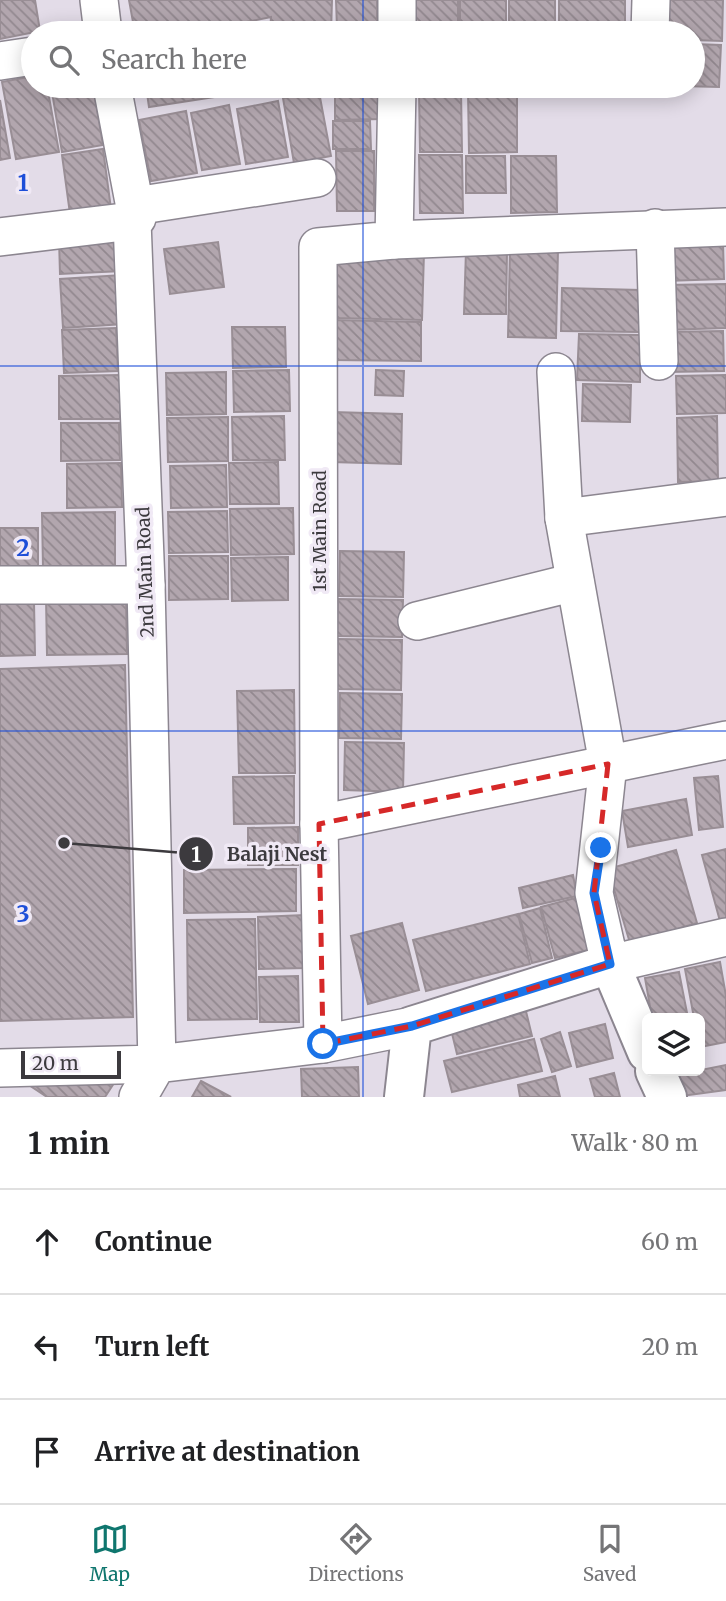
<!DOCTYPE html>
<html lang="en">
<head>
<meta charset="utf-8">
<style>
	:root { --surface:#fff; --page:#f6f6f6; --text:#202124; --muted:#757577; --line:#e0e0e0; --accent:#0f766e }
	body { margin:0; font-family:Merriweather,serif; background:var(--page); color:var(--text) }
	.controls { position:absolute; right:21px; bottom:21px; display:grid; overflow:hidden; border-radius:10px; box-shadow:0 4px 18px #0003 }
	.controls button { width:63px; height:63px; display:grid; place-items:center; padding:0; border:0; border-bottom:2px solid var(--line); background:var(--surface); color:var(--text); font:35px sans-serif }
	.scale { position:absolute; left:21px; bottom:18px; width:100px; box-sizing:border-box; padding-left:7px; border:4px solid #3c3a3e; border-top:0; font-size:19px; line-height:24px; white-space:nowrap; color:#3c3a3e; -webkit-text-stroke:5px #f0e9f5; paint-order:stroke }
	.stop { position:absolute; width:21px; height:21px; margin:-16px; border:5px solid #1a73e8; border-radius:50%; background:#fff }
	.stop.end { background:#1a73e8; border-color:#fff; box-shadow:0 2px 7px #0008 }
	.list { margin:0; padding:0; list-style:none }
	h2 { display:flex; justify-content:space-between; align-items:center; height:91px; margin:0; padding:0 28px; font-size:30px }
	h2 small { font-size:23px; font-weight:400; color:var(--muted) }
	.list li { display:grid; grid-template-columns:46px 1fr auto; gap:21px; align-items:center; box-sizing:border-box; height:105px; padding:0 28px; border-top:2px solid var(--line) }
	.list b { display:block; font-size:26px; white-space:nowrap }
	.list em { font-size:23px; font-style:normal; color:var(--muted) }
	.icon { flex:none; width:38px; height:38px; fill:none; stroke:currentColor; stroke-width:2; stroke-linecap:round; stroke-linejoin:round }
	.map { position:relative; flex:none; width:726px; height:1097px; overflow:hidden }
	.search { position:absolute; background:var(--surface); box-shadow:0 4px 18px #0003; left:21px; right:21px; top:21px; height:77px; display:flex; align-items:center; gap:18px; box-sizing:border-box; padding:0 24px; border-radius:38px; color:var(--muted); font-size:26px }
	.sheet { height:406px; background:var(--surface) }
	nav { display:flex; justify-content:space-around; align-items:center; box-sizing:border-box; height:98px; border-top:2px solid var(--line); background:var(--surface); font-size:19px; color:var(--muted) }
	nav a { display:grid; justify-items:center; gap:4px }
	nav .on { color:var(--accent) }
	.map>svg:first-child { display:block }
	.building { fill:url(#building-back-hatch); stroke:#998e95; stroke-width:2 }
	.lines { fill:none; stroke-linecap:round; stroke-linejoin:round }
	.street-casing { stroke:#8c8690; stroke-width:40 }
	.secondary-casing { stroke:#8c8690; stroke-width:42 }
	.street { stroke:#fff; stroke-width:37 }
	.secondary { stroke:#fff; stroke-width:38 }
	.route { stroke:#1a73e8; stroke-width:9 }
	.marked { fill:none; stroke:#d62828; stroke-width:5; stroke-dasharray:14 9; stroke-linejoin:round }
	.grid { fill:none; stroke:#1d4ed8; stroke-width:2; stroke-opacity:0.55 }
	.labels { text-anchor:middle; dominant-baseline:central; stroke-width:7; stroke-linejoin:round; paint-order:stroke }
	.street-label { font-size:18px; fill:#3c3a3e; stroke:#f0e9f5 }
	.grid-label { font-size:23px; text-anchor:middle; font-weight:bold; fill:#1d4ed8; stroke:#f0e9f5; stroke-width:7; stroke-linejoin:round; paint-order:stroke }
	.leader { fill:none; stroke:#3c3a3e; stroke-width:2.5 }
	.callout-dot { fill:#3c3a3e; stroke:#f0e9f5; stroke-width:2.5 }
	.mark-label { font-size:21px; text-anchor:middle; font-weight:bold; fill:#fff }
	.callout-label { font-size:19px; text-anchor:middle; font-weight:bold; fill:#3c3a3e; stroke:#f0e9f5; stroke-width:7; stroke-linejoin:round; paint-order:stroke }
</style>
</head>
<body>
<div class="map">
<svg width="726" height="1097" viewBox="0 0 726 1097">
	<defs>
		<pattern id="building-back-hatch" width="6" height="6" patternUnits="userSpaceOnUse" patternTransform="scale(1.75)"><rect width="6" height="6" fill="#b2a6ae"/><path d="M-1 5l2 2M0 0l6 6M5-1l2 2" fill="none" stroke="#92888f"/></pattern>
	</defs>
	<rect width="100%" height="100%" fill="#e3dce8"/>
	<g class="building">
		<path d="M0 0H35L40 31 0 39Z"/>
		<path d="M129 0H332L331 33H270L271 17 193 33H135Z"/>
		<path d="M336 0H377V28H337Z"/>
		<rect x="416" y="0" width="42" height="33"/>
		<rect x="460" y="0" width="46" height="33"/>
		<rect x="509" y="0" width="46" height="33"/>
		<rect x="559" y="0" width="66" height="33"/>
		<path d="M663 0H723L722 41 693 40V33H662Z"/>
		<path d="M693 44 721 45 719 87 680 86H693Z"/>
		<path d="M33 76V86H47L59 152 16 159 2 82Z"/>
		<path d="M51 86H93L103 145 62 152Z"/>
		<path d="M146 86H253L254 91 149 107Z"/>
		<path d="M266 86H316L265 94Z"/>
		<path d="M383 88V119L335 120V89Z"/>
		<path d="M517 89V152L469 153 468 90Z"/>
		<path d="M461 90 462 152H420L419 91Z"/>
		<path d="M319 92 331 156 294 163 283 98Z"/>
		<path d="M0 100 10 158 0 160Z"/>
		<path d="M278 101 288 157 246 164 237 109Z"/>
		<path d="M229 105 240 164 202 170 191 113Z"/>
		<path d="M186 111 197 173 151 181 139 120Z"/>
		<path d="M333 121H370L371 149H333Z"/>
		<path d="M103 149 111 209 70 214 62 155Z"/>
		<path d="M336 151H374V211H337Z"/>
		<path d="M419 155H462L463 213H420Z"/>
		<path d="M466 156H505L506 193H466Z"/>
		<path d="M511 156H556L557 212 511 213Z"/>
		<path d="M120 236 122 271 60 274 59 239Z"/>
		<path d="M218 242 224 287 170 294 164 249Z"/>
		<path d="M723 243 724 279 665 281 664 245Z"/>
		<path d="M466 250 507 251 506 314H464Z"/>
		<path d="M510 250H558L556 338 508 337Z"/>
		<path d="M334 251 424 252 422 320 332 318Z"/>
		<path d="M122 275 124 324 63 328 60 279Z"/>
		<path d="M726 284V328L666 330 665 285Z"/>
		<path d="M562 288 640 290 639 332 561 331Z"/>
		<path d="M333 320 421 322V361L332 360Z"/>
		<path d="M232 327H285L286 367 233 368Z"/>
		<path d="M116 328 118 371 64 373 62 330Z"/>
		<path d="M723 331 724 371 667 372 666 332Z"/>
		<path d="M579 334 640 335V382L577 380Z"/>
		<path d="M289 370 290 411 234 412 233 371Z"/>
		<path d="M376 370 404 371 403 396 375 395Z"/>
		<path d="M226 372V414L167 415 166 373Z"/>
		<path d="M120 375V419H59V376Z"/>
		<path d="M726 375V413L677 414 676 376Z"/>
		<path d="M583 384 631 385 630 422 582 421Z"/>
		<path d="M332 412 402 414 401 464 331 462Z"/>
		<path d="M284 416 285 460H233L232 417Z"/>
		<path d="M717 416 718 481 678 482 677 418Z"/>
		<path d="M228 417V461L168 462 167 418Z"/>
		<path d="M61 423H119L120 460 61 461Z"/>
		<path d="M278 462 279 504H230L229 463Z"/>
		<path d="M121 463 122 507 67 508V464Z"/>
		<path d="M226 465 227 507 171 508 170 466Z"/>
		<path d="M293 508 294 554 231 555 230 509Z"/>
		<path d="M227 511 228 552 169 553 168 512Z"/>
		<path d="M115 512V567L43 568 42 513Z"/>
		<path d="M0 528H38V568L0 569Z"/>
		<path d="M340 551 404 552 403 597 339 596Z"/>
		<path d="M169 556H228V599L169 600Z"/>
		<path d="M288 557V600L232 601 231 558Z"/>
		<path d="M126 595 127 654 47 655 46 597Z"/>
		<path d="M338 599 403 600 402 637 337 636Z"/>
		<path d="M34 602 35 655 0 656V603Z"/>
		<path d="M338 639 402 640 401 690 337 689Z"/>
		<path d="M125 665 133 1017 0 1021V669Z"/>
		<path d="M294 690 295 773H239L237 691Z"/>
		<path d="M340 693 402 694 401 739 339 738Z"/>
		<path d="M345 742 404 743 403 792 344 790Z"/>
		<path d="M294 776V823L234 824 233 777Z"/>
		<path d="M718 776 723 827 699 830 694 778Z"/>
		<path d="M686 799 692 835 628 847 622 811Z"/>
		<path d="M298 827V865H248V828Z"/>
		<path d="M726 849V923L721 925 702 855Z"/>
		<path d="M676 850 697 923 630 943 608 869Z"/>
		<path d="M296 869V911L184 913V870Z"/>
		<path d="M573 875 577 896 523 908 519 888Z"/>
		<path d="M579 897 593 949 555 958 541 907Z"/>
		<path d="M540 908 552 958 532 963 519 914Z"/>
		<path d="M518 914 530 964 426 991 413 940Z"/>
		<path d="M305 915 306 968 259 969 258 917Z"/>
		<path d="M255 919 257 1019 188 1020 187 920Z"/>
		<path d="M402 923 419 990 368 1004 351 936Z"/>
		<path d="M720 962 726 996V1042L700 1047V1018H694L685 969Z"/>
		<path d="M679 972 688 1018H652L645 978Z"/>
		<path d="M298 976 299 1022H260L259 977Z"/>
		<path d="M523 999 532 1036 457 1054 448 1017Z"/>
		<path d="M605 1024 613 1058 577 1067 569 1033Z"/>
		<path d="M560 1032 571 1066 552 1072 541 1039Z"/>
		<path d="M534 1039 542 1071 452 1092 444 1061Z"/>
		<path d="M726 1065V1090L674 1097 671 1076Z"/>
		<path d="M358 1067 359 1097H302L301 1069Z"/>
		<path d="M614 1073 620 1097H595L590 1079Z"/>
		<path d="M555 1076 560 1097H520L518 1085Z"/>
		<path d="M118 1077 105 1097H47L23 1081Z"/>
		<path d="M201 1081 231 1097H192Z"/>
	</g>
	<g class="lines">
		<g class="street-casing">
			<g id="street">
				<path d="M99 0 103 33"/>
				<path d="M397 33V0"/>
				<path d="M650 33 651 0"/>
				<path d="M0 61 33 56"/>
				<path d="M135 206 317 178"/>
				<path d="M655 228 659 361"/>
				<path d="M0 237 132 221"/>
				<path d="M394 240 726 227"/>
				<path d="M556 372 564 518 608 764 594 893 610 964 726 937"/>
				<path d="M564 518 726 497"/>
				<path d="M0 585H146"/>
				<path d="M417 621 575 582"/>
				<path d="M319 824 726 740"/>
				<path d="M323 1044 319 824 318 247 394 240 397 86"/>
				<path d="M0 1068 157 1064 146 585 132 221 137 218 112 86"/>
				<path d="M138 1097 157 1064 323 1044 412 1026"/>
			</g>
		</g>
		<g class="secondary-casing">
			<g id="secondary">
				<path d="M655 1071 667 1097"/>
				<path d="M404 1097 412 1026 610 964 647 1052"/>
			</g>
		</g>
		<use href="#street" class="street"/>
		<use href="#secondary" class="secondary"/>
	</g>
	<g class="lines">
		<path class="route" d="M323 1044 412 1026 610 964 594 893 601 848"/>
	</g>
	<path class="marked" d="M608 764 594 893 610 964 412 1026 323 1044 319 824Z"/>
	<path class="grid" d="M363 0V33M363 86V1097M0 366H726M0 731H726"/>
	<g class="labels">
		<g class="street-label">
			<text transform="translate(319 531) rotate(-90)">1st Main Road</text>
			<text transform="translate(145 572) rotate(-92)">2nd Main Road</text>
		</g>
	</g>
	<g class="grid-label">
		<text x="23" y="191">1</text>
		<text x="23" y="556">2</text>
		<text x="23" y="922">3</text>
	</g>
	<path class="leader" d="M64 843L196 854"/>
	<g class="callout-dot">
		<circle cx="64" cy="843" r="7"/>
		<circle cx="196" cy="854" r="18"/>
	</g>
	<g class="mark-label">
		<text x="196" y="862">1</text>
	</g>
	<g class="callout-label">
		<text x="277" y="861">Balaji Nest</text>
	</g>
</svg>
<div class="controls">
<button><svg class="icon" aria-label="layers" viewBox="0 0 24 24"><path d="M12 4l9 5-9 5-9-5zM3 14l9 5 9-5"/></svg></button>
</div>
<div class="scale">20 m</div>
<div class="stop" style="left:323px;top:1044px"></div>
<div class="stop end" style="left:601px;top:848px"></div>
<div class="search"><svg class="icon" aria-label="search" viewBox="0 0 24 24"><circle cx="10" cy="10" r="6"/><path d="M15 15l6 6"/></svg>Search here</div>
</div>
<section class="sheet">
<h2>1 min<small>Walk · 80 m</small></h2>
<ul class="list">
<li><svg class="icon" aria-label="ahead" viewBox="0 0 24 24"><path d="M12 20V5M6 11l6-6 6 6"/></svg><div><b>Continue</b></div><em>60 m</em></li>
<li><svg class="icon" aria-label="left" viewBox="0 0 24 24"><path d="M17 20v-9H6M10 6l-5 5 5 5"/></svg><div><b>Turn left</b></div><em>20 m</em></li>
<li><svg class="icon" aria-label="arrive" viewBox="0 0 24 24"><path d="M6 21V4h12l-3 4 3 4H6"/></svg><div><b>Arrive at destination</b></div></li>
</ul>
</section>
<nav>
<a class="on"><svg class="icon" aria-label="map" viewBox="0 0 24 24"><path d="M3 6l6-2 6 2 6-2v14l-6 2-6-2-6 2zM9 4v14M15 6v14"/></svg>Map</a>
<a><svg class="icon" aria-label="directions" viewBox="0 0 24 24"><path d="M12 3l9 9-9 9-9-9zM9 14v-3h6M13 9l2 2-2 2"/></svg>Directions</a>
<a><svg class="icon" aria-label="saved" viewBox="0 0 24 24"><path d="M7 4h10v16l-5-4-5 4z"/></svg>Saved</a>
</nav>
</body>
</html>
